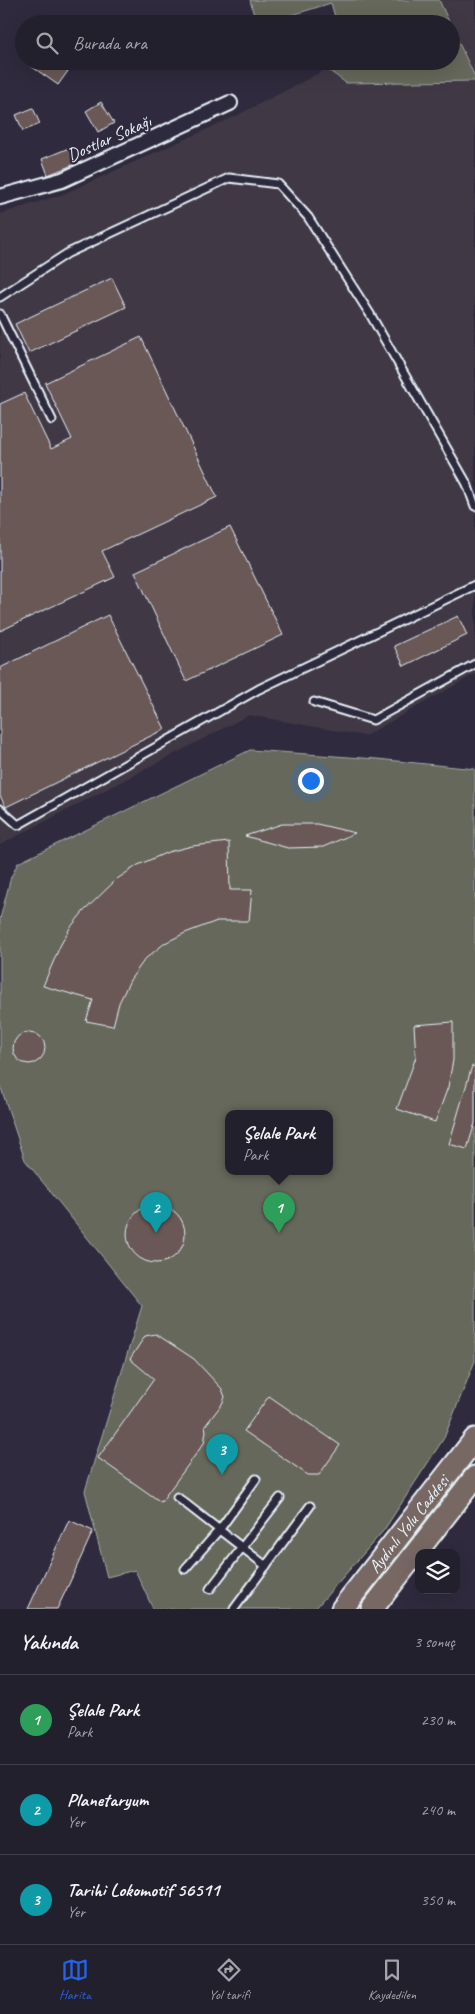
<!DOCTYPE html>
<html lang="tr">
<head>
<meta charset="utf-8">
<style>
	:root { --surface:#23202e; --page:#2b2836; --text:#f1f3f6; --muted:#a3a3aa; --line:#403e4a; --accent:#2563eb }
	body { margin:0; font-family:Caveat,sans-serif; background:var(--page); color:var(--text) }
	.controls { position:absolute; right:15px; bottom:15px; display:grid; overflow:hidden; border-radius:10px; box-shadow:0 5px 20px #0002 }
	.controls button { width:45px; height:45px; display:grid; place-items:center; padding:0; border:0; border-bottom:1px solid var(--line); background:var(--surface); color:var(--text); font:25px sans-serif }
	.you { position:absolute; left:310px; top:780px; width:18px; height:18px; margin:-12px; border:4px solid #fff; border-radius:50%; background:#1a73e8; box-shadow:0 0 0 8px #1a73e833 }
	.badge { display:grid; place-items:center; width:32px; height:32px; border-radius:50%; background:var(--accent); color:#fff; font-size:16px; font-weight:700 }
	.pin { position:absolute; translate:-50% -41px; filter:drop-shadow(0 1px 2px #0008) }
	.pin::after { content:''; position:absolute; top:26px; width:18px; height:15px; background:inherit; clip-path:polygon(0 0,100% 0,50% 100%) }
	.popup { position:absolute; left:225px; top:1110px; width:108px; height:65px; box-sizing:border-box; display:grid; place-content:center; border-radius:10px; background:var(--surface); filter:drop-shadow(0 1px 4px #0005); font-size:16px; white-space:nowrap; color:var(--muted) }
	.popup b { font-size:19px; color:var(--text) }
	.popup::after { content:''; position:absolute; left:50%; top:100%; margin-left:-10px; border:10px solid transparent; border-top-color:var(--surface) }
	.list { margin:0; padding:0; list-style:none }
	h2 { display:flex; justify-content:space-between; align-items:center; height:65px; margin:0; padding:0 20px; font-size:21px }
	h2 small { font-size:16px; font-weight:400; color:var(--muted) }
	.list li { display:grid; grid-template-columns:32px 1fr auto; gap:15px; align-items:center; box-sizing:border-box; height:90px; padding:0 20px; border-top:1px solid var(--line) }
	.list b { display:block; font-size:19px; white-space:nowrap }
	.list p { margin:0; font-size:16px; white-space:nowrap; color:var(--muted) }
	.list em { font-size:16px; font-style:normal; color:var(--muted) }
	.icon { flex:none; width:28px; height:28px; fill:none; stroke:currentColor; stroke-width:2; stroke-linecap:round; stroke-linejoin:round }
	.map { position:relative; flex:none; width:475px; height:1609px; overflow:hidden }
	.search { position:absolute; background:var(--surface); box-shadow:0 5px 20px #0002; left:15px; right:15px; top:15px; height:55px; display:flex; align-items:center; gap:12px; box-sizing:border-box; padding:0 18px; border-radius:28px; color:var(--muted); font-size:19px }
	.sheet { height:335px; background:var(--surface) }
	nav { display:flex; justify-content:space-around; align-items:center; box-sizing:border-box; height:70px; border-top:1px solid var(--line); background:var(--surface); font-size:14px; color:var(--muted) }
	nav a { display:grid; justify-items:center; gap:2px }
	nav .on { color:var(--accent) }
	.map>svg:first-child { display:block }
	.built { fill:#403845 }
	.green { fill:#65685a; stroke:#a6aca9; fill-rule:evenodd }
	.building { fill:#695857; stroke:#e8f1f8 }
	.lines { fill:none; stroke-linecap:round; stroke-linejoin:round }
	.lane-casing { stroke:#e8f1f8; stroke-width:11 }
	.street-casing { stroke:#e8f1f8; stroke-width:18 }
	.primary-casing { stroke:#e8f1f8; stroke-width:25 }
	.lane { stroke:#2f2a3d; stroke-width:7 }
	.street { stroke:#2f2a3d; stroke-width:14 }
	.primary { stroke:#776864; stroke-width:21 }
	.labels { text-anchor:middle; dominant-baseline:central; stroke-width:4.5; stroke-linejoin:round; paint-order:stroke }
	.street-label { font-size:18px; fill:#e8f1f8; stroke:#2f2a3d }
</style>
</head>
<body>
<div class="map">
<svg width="475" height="1609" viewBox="0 0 475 1609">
	<rect width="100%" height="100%" fill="#2f2a3d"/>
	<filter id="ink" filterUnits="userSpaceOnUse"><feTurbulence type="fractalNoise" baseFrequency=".02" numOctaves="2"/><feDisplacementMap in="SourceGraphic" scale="10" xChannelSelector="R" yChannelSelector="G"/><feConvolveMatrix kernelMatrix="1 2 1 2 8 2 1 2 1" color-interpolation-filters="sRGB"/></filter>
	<g filter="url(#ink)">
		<g class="built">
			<path d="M439 0H475V77L451 24Z"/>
			<path d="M327 69 346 83 475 81V674L365 736 249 715 0 845V214L61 195 234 117Z"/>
		</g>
		<g class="green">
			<path d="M250 0H439L450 24H337L331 3 263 24H256Z"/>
			<path d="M451 26 475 77V81L346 83 327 69 330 61H451Z"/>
			<path d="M250 750 377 759 475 769V1361L444 1438 384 1530 315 1609H153L135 1570 107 1577 85 1491 142 1306 25 1160 0 1085V919L11 877 18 863ZM229 1114H329V1172H229Z"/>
		</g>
		<g class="building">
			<path d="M24 61H54L68 71 58 85Z"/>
			<path d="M101 102 114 123 98 132 86 111Z"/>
			<path d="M33 108 40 124 23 131 16 115Z"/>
			<path d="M69 148 75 164 48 175 42 159Z"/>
			<path d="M112 278 126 307 29 353 15 324Z"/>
			<path d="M141 337 217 497 102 551 115 577 0 631V404L24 393 51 449 72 439 45 383Z"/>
			<path d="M230 527 283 635 186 681 135 572Z"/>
			<path d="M108 615 165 729 6 807 0 796V668Z"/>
			<path d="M458 616 467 635 404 666 394 646Z"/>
			<path d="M282 824H317L355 833 323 847 288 848 245 836Z"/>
			<path d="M229 842 230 890H252L249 921H217L185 933 165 943 145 959 130 980 119 1003 113 1026 86 1021 93 1000 43 986 60 946 70 928 83 912 117 879 138 865 168 852 192 846Z"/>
			<path d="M453 1022V1060L448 1087 435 1122 397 1109 416 1057 414 1025Z"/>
			<circle cx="29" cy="1048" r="16"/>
			<path d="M472 1066 475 1067V1123L467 1149 449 1144Z"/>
			<circle cx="156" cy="1234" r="29"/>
			<path d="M156 1334 194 1359 222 1389 225 1397 222 1404 205 1426 206 1431 204 1443 161 1502 98 1458 154 1379 130 1359 145 1336Z"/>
			<path d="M269 1396 340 1445 319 1475H308L244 1431Z"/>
			<path d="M69 1520 93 1531 69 1584 57 1609H28Z"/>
		</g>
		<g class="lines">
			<g class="lane-casing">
				<g id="lane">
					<path d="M0 297 68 253 229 178 278 184 308 217 370 314 467 484 475 506"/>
					<path d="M0 314 52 420"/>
					<path d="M314 702 373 720 475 664"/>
					<path d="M0 809 18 825 259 689 475 585"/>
					<path d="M177 1497 266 1566"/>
					<path d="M185 1569 220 1529 256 1479"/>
					<path d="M210 1589 280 1498"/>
					<path d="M234 1609 310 1506"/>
				</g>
			</g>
			<g class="street-casing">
				<path id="street" d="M0 197 62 180 230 103"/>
			</g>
			<g class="primary-casing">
				<g id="primary">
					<path id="s1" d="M342 1609 475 1439"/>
					<path d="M372 1609 475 1477"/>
				</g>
			</g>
			<use href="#lane" class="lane"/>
			<use href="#street" class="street"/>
			<use href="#primary" class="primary"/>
		</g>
	</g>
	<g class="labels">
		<g class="street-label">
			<text transform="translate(109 138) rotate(-24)">Dostlar Sokağı</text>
			<text stroke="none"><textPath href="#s1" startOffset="108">Aydınlı Yolu Caddesi</textPath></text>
		</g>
	</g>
</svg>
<div class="controls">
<button><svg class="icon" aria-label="layers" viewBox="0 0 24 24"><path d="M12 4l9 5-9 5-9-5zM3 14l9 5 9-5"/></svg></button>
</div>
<div class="you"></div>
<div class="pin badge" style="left:279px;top:1233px;background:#2e9e5b">1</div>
<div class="popup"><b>Şelale Park</b>Park</div>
<div class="pin badge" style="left:156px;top:1233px;background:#0f9aa8">2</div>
<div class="pin badge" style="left:222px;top:1475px;background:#0f9aa8">3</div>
<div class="search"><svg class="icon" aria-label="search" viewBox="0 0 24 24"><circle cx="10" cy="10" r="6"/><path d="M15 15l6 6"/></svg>Burada ara</div>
</div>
<section class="sheet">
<h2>Yakında<small>3 sonuç</small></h2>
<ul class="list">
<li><span class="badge" style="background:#2e9e5b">1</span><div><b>Şelale Park</b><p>Park</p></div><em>230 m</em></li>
<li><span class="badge" style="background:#0f9aa8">2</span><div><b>Planetaryum</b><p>Yer</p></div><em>240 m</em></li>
<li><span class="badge" style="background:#0f9aa8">3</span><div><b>Tarihi Lokomotif 56511</b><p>Yer</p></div><em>350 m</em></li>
</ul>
</section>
<nav>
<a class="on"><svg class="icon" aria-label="map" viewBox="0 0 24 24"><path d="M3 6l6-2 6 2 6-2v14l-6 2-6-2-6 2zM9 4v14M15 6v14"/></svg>Harita</a>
<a><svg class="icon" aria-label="directions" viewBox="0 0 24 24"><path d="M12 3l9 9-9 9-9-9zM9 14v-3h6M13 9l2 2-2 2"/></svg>Yol tarifi</a>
<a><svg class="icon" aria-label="saved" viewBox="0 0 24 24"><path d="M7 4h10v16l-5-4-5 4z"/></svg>Kaydedilen</a>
</nav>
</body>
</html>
